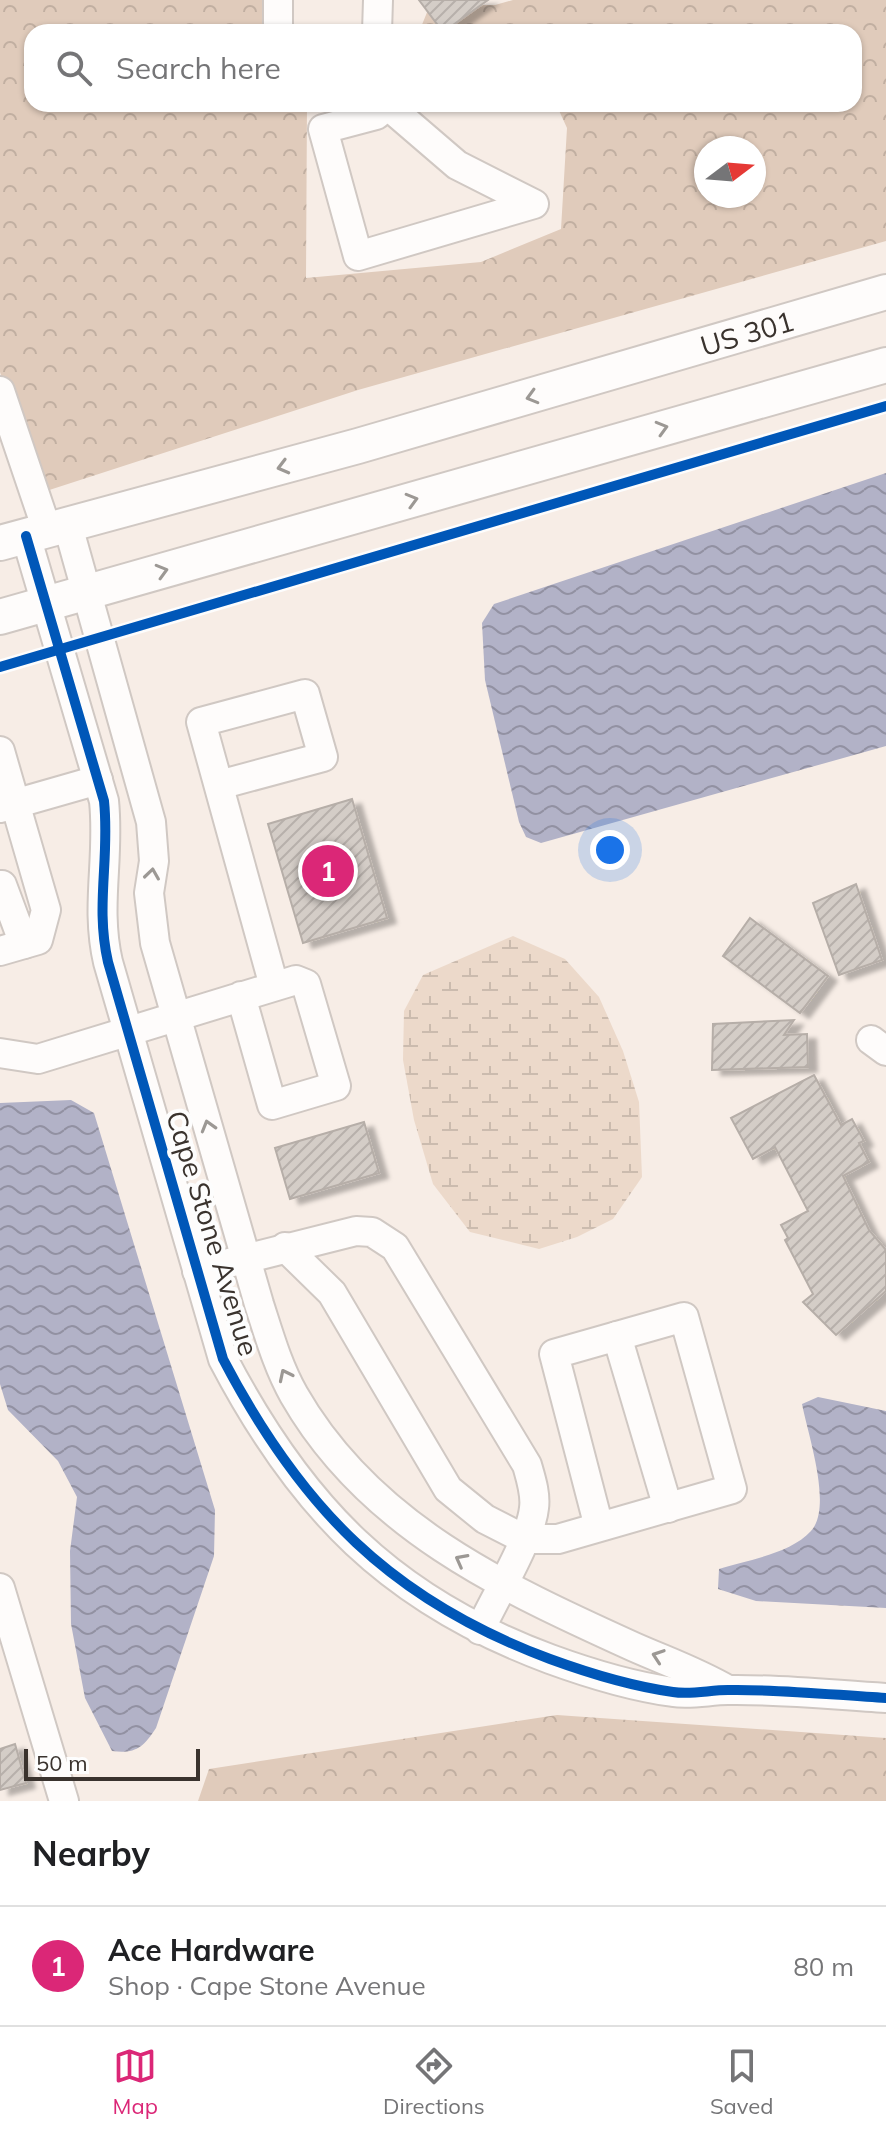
<!DOCTYPE html>
<html lang="en">
<head>
<meta charset="utf-8">
<style>
	:root { --surface:#fff; --page:#f2f2f2; --text:#202124; --muted:#757577; --line:#e0e0e0; --accent:#db2777 }
	body { margin:0; font-family:Mulish,sans-serif; background:var(--page); color:var(--text) }
	.compass { position:absolute; left:694px; top:136px; width:72px; height:72px; border-radius:50%; background:var(--surface); box-shadow:0 2px 6px #0004; rotate:74deg }
	.scale { position:absolute; left:24px; bottom:20px; width:176px; box-sizing:border-box; padding-left:8px; border:4px solid #3a332e; border-top:0; font-size:22px; line-height:28px; white-space:nowrap; color:#3a332e; -webkit-text-stroke:6px #fdfdfd; paint-order:stroke }
	.you { position:absolute; left:610px; top:850px; width:28px; height:28px; margin:-20px; border:6px solid #fff; border-radius:50%; background:#1a73e8; box-shadow:0 0 0 12px #1a73e833 }
	.badge { display:grid; place-items:center; width:52px; height:52px; border-radius:50%; background:var(--accent); color:#fff; font-size:26px; font-weight:700 }
	.pin { position:absolute; translate:-50% -50%; border:4px solid #fff; box-shadow:0 2px 8px #0006 }
	.list { margin:0; padding:0; list-style:none }
	h2 { display:flex; justify-content:space-between; align-items:center; height:104px; margin:0; padding:0 32px; font-size:34px }
	h2 small { font-size:26px; font-weight:400; color:var(--muted) }
	.list li { display:grid; grid-template-columns:52px 1fr auto; gap:24px; align-items:center; box-sizing:border-box; height:120px; padding:0 32px; border-top:2px solid var(--line) }
	.list b { display:block; font-size:30px; white-space:nowrap }
	.list p { margin:0; font-size:26px; white-space:nowrap; color:var(--muted) }
	.list em { font-size:26px; font-style:normal; color:var(--muted) }
	.icon { flex:none; width:44px; height:44px; fill:none; stroke:currentColor; stroke-width:2; stroke-linecap:round; stroke-linejoin:round }
	.map { position:relative; flex:none; width:886px; height:1801px; overflow:hidden }
	.search { position:absolute; background:var(--surface); box-shadow:0 2px 6px #0004; left:24px; right:24px; top:24px; height:88px; display:flex; align-items:center; gap:20px; box-sizing:border-box; padding:0 28px; border-radius:24px; color:var(--muted); font-size:30px }
	.sheet { height:224px; background:var(--surface) }
	nav { display:flex; justify-content:space-around; align-items:center; box-sizing:border-box; height:112px; border-top:2px solid var(--line); background:var(--surface); font-size:22px; color:var(--muted) }
	nav a { display:grid; justify-items:center; gap:4px }
	nav .on { color:var(--accent) }
	.map>svg:first-child { display:block }
	.forest { fill:url(#forest-crowns); fill-rule:evenodd }
	.wetland { fill:url(#wetland-marsh) }
	.water { fill:url(#water-waves) }
	.building { fill:url(#building-hatch); stroke:#b6aea8; stroke-width:2; filter:url(#shadow) }
	.lines { fill:none; stroke-linecap:round; stroke-linejoin:round }
	.minor-casing { stroke:#d0c8c3; stroke-width:32 }
	.major-casing { stroke:#d0c8c3; stroke-width:38 }
	.minor { stroke:#fefcfb; stroke-width:28 }
	.major { stroke:#fefcfb; stroke-width:34 }
	.cycleway-casing { stroke:#fdfdfd; stroke-width:15 }
	.cycleway { stroke:#0057b8; stroke-width:10 }
	.oneway { stroke:#9c9894 }
	.labels { text-anchor:middle; dominant-baseline:central; stroke-width:8; stroke-linejoin:round; paint-order:stroke }
	.street-label { font-size:28px; fill:#3a332e; stroke:#fdfdfd }
</style>
</head>
<body>
<div class="map">
<svg width="886" height="1801" viewBox="0 0 886 1801">
	<defs>
		<pattern id="forest-crowns" width="20" height="18" patternUnits="userSpaceOnUse" patternTransform="scale(2)"><rect width="20" height="18" fill="#e0cbbb"/><path d="M2 6a3 3 0 1 1 6 0M12 15a3 3 0 1 1 6 0" fill="none" stroke="#c1afa1"/></pattern>
		<pattern id="wetland-marsh" width="20" height="14" patternUnits="userSpaceOnUse" patternTransform="scale(2)"><rect width="20" height="14" fill="#ecd9ca"/><path d="M1 5h8M5 5V1M11 12h8M15 12V8" fill="none" stroke="#cbbbae"/></pattern>
		<pattern id="water-waves" width="16" height="10" patternUnits="userSpaceOnUse" patternTransform="scale(2)"><rect width="16" height="10" fill="#b2b2c7"/><path d="M0 5q4-4 8 0t8 0" fill="none" stroke="#9291a2"/></pattern>
		<pattern id="building-hatch" width="6" height="6" patternUnits="userSpaceOnUse" patternTransform="scale(2)"><rect width="6" height="6" fill="#d4cdc7"/><path d="M-1 1l2-2M0 6l6-6M5 7l2-2" fill="none" stroke="#b7b0ab"/></pattern>
		<filter id="shadow"><feDropShadow dx="9" dy="5" stdDeviation="2" flood-color="#0004"/></filter>
	</defs>
	<rect width="100%" height="100%" fill="#f7ede6"/>
	<g class="forest">
		<path d="M0 0H265L278 32H32V104H307L306 278 481 262 561 229 567 128 556 104H854V32H419L430 5H495L513 0H886V241L358 390 37 494 0 372ZM706 148H754V196H706Z"/>
		<path d="M557 1715 886 1738V1801H198L209 1769Z"/>
	</g>
	<path class="wetland" d="M513 936 565 959 599 997 623 1051 639 1102 642 1177 613 1219 577 1237 539 1249 470 1232 433 1184 414 1120 403 1060 404 1011 423 975Z"/>
	<g class="water">
		<path d="M886 473V746L541 843 526 837 519 822 485 680 482 623 494 604Z"/>
		<path d="M71 1100 94 1113 215 1510 214 1556 156 1728C143 1748 135 1754 112 1751L85 1698 71 1624 70 1551 77 1497 58 1461 8 1410 0 1384V1103Z"/>
		<path d="M818 1397 886 1411V1608L756 1601 718 1589 719 1569C747 1560 790 1554 811 1531 833 1507 808 1435 802 1404Z"/>
	</g>
	<g class="building">
		<path d="M419 0H488L443 32Z"/>
		<path d="M352 799 387 918 303 943 268 824Z"/>
		<path d="M856 884 882 960 839 975 813 903Z"/>
		<path d="M750 918 828 976 800 1013 723 956Z"/>
		<path d="M794 1020 784 1035 807 1034 808 1067 712 1070 713 1024Z"/>
		<path d="M814 1075 841 1125 852 1119 864 1141 859 1143 869 1162 843 1176 869 1230 886 1250V1291L836 1335 803 1302 813 1294 785 1240 788 1238 781 1225 808 1211 775 1147 753 1159 731 1118Z"/>
		<path d="M364 1122 379 1173 290 1199 275 1148Z"/>
		<path d="M15 1744 26 1783 0 1790V1749Z"/>
	</g>
	<g class="lines">
		<g class="minor-casing">
			<g id="minor">
				<path d="M278 0V32"/>
				<path d="M377 32 378 0"/>
				<path d="M386 104 457 165 534 204 358 256 323 129 376 115 387 106"/>
				<path d="M0 391 47 530"/>
				<path d="M68 526 151 822 154 861 149 893 155 943 259 1304C269 1335 278 1367 294 1395 369 1526 502 1587 634 1647 668 1662 695 1671 728 1690"/>
				<path d="M26 536 104 801C110 858 95 906 108 962L223 1359C301 1508 391 1600 550 1659 591 1674 630 1686 673 1692 691 1695 710 1690 728 1690 780 1689 834 1695 886 1698"/>
				<path d="M0 751 46 910 38 940 0 951"/>
				<path d="M219 785 323 757 305 694 201 722 274 986"/>
				<path d="M0 808 98 780"/>
				<path d="M2 885 24 944"/>
				<path d="M871 1040 886 1051"/>
				<path d="M0 1053 38 1059 296 980 306 984 336 1086 272 1105 241 996"/>
				<path d="M285 1247 332 1293 448 1489 485 1519 524 1539H558L732 1489 684 1317 554 1354 599 1527"/>
				<path d="M197 1271 356 1231 372 1232 395 1247 527 1465C531 1479 536 1494 534 1508 531 1539 494 1599 480 1630"/>
				<path d="M617 1336 668 1508"/>
				<path d="M0 1588 64 1801"/>
			</g>
		</g>
		<g class="major-casing">
			<g id="major">
				<path id="s1" d="M0 543 358 446 886 292"/>
				<path d="M0 617 886 365"/>
			</g>
		</g>
		<use href="#minor" class="minor"/>
		<use href="#major" class="major"/>
		<g class="cycleway-casing">
			<g id="cycleway">
				<path d="M26 536 104 801C110 858 95 906 108 962L223 1359C301 1508 391 1600 550 1659 591 1674 630 1686 673 1692 691 1695 710 1690 728 1690 780 1689 834 1695 886 1698"/>
				<path d="M0 667 886 406"/>
			</g>
		</g>
		<use href="#cycleway" class="cycleway"/>
	</g>
	<defs><path id="oneway-chevron" d="M-2-3.5L2.5 0L-2 3.5" fill="none" stroke-width="1.6" stroke-linecap="round" stroke-linejoin="round" transform="scale(2)"/></defs>
	<g class="oneway">
		<use href="#oneway-chevron" transform="translate(532 397) rotate(164)"/>
		<use href="#oneway-chevron" transform="translate(662 428) rotate(-16)"/>
		<use href="#oneway-chevron" transform="translate(283 467) rotate(165)"/>
		<use href="#oneway-chevron" transform="translate(412 500) rotate(-16)"/>
		<use href="#oneway-chevron" transform="translate(162 571) rotate(-16)"/>
		<use href="#oneway-chevron" transform="translate(152 874) rotate(-82)"/>
		<use href="#oneway-chevron" transform="translate(208 1126) rotate(-106)"/>
		<use href="#oneway-chevron" transform="translate(285 1375) rotate(-116)"/>
		<use href="#oneway-chevron" transform="translate(461 1560) rotate(-152)"/>
		<use href="#oneway-chevron" transform="translate(658 1656) rotate(-161)"/>
	</g>
	<g class="labels">
		<g class="street-label">
			<text stroke="none"><textPath href="#s1" startOffset="776">US 301</textPath></text>
			<text transform="translate(213 1233) rotate(73)">Cape Stone Avenue</text>
		</g>
	</g>
</svg>
<svg class="compass" viewBox="-18 -18 36 36"><path d="M0-13l5 13h-10z" fill="#e53935"/><path d="M0 13l5-13h-10z" fill="#757577"/></svg>
<div class="scale">50 m</div>
<div class="you"></div>
<div class="pin badge" style="left:328px;top:871px">1</div>
<div class="search"><svg class="icon" aria-label="search" viewBox="0 0 24 24"><circle cx="10" cy="10" r="6"/><path d="M15 15l6 6"/></svg>Search here</div>
</div>
<section class="sheet">
<h2>Nearby<small></small></h2>
<ul class="list">
<li><span class="badge">1</span><div><b>Ace Hardware</b><p>Shop · Cape Stone Avenue</p></div><em>80 m</em></li>
</ul>
</section>
<nav>
<a class="on"><svg class="icon" aria-label="map" viewBox="0 0 24 24"><path d="M3 6l6-2 6 2 6-2v14l-6 2-6-2-6 2zM9 4v14M15 6v14"/></svg>Map</a>
<a><svg class="icon" aria-label="directions" viewBox="0 0 24 24"><path d="M12 3l9 9-9 9-9-9zM9 14v-3h6M13 9l2 2-2 2"/></svg>Directions</a>
<a><svg class="icon" aria-label="saved" viewBox="0 0 24 24"><path d="M7 4h10v16l-5-4-5 4z"/></svg>Saved</a>
</nav>
</body>
</html>
